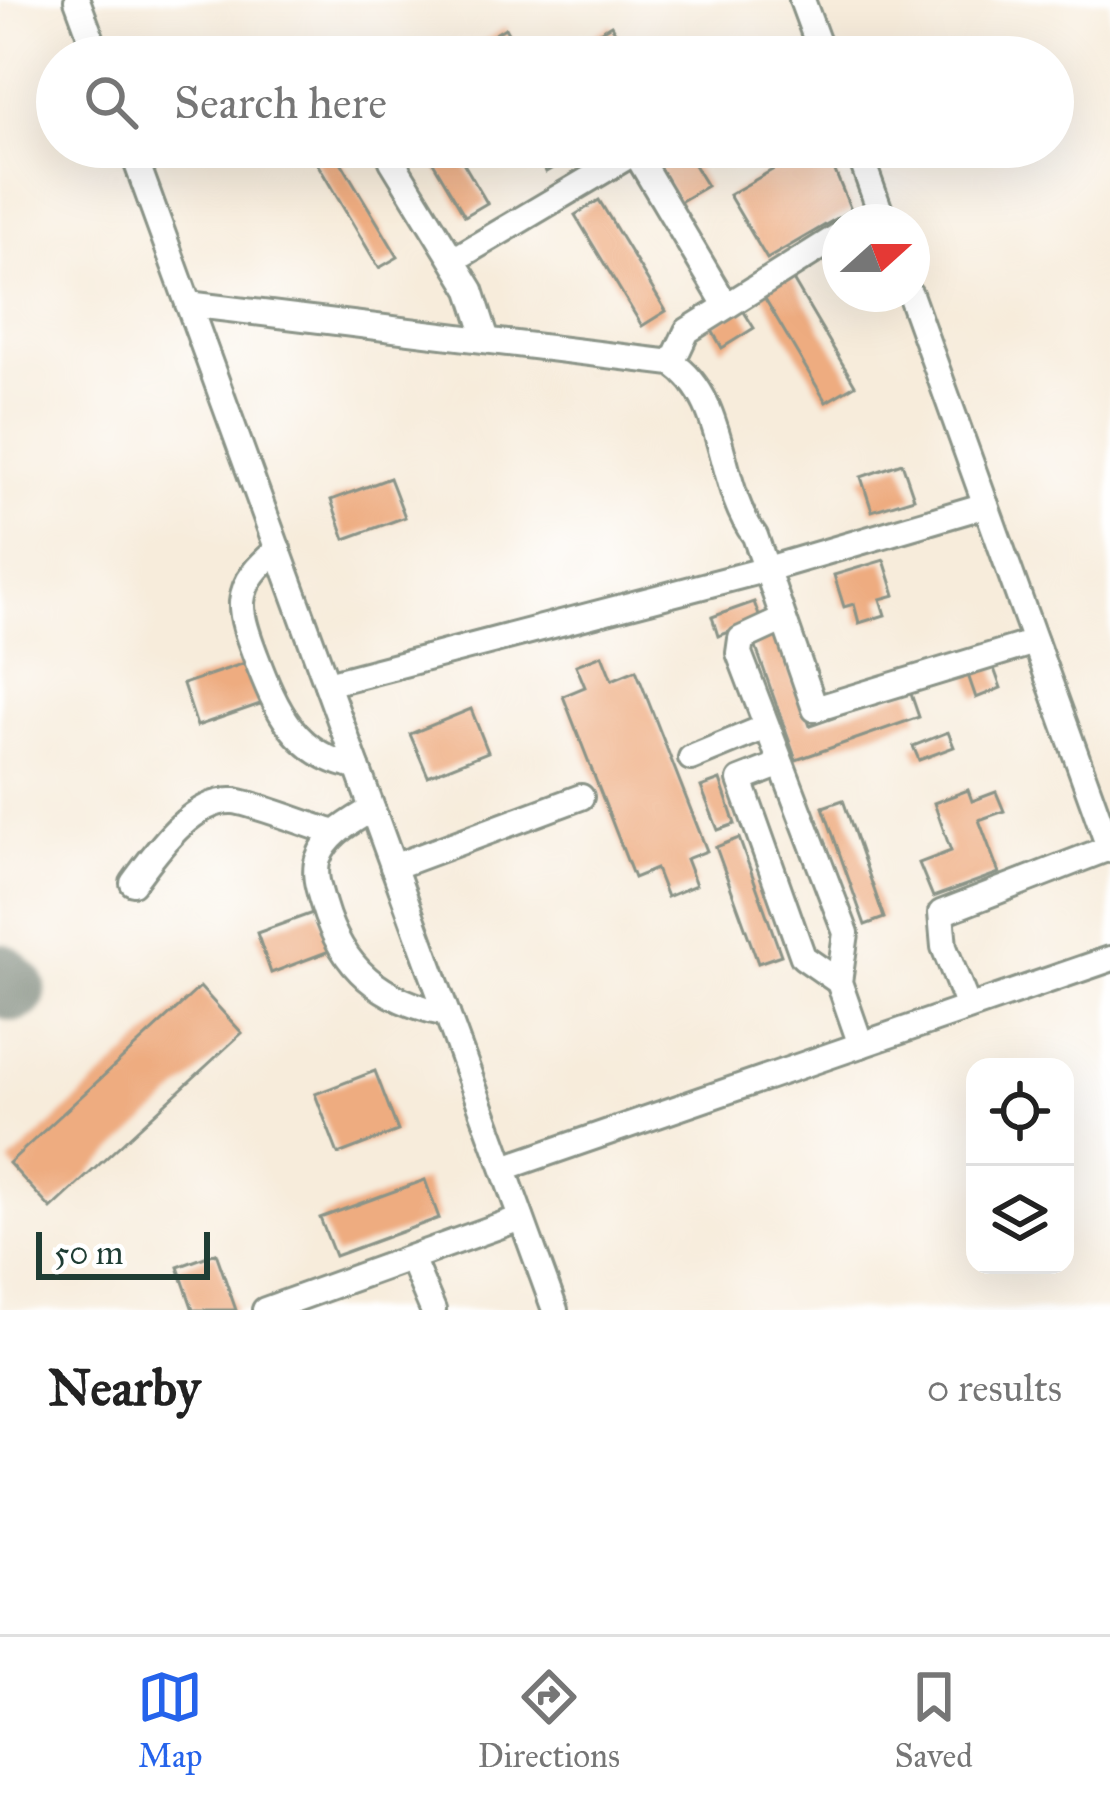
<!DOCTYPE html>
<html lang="en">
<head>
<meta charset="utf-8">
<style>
	:root { --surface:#fff; --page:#f2f2f2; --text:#222; --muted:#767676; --line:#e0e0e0; --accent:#2563eb }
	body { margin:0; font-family:"IM FELL Great Primer",serif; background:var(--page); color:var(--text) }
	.controls { position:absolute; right:36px; bottom:36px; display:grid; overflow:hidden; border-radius:24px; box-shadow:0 12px 48px #0002 }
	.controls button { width:108px; height:108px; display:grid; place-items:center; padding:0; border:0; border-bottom:3px solid var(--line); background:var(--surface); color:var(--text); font:60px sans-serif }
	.compass { position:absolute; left:822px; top:204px; width:108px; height:108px; border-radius:50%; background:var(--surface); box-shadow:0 12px 48px #0002; rotate:69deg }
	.scale { position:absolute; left:36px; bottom:30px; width:174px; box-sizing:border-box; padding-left:12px; border:6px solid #1f3d34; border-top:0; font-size:33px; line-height:42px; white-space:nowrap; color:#1f3d34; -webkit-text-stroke:9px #fff; paint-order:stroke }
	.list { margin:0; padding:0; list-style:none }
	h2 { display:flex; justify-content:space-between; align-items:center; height:156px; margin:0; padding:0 48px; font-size:51px }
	h2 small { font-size:39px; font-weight:400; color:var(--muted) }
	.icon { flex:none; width:66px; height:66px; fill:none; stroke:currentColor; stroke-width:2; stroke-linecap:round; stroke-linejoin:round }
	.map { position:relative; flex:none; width:1110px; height:1310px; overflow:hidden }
	.search { position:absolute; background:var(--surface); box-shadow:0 12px 48px #0002; left:36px; right:36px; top:36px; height:132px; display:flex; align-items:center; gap:30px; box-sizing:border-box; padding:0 42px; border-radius:66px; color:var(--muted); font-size:45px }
	.sheet { height:324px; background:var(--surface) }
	nav { display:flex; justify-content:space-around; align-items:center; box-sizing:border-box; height:168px; border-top:3px solid var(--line); background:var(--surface); font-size:33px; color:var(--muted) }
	nav a { display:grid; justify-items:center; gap:6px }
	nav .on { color:var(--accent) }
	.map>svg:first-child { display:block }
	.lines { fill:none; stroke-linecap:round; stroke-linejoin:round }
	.taxiway { stroke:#8b9488; stroke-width:63 }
	.building { fill:#eeac80 }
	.minor-casing { stroke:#8b9488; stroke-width:30 }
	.minor { stroke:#fff; stroke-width:24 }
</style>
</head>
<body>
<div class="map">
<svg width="1110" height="1310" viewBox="0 0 1110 1310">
	<rect width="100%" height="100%" fill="#fff"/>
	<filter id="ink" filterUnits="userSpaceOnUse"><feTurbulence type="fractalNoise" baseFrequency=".00833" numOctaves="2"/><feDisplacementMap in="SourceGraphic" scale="24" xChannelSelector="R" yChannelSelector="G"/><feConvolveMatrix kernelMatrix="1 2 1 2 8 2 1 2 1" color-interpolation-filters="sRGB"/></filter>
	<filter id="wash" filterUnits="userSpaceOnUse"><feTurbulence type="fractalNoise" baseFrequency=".004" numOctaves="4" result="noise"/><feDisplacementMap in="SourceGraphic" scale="48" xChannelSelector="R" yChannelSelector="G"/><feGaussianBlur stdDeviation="2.7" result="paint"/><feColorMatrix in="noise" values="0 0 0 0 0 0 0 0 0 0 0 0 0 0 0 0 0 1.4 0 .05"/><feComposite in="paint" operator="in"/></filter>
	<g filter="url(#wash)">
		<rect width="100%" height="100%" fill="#f7ecdb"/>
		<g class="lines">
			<path class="taxiway" d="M0 975 15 990"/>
		</g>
		<g id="blocks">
			<g class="building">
				<path d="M611 25 630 57H592L583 42Z"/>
				<path d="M505 28 521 57H481L475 46Z"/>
				<path d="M321 147H332L398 257 379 268 311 153Z"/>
				<path d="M424 147H454L487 203 465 216Z"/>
				<path d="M532 147H572L577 154 546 172Z"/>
				<path d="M645 147H683L707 186 678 203Z"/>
				<path d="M791 147H825L851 210 767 259 729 195 774 169 769 158Z"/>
				<path d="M599 200 666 311 642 326 575 215Z"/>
				<path d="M789 273 855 385 826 402 760 290Z"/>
				<path d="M741 307 754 328 722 348 710 327Z"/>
				<path d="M902 463 914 498 872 511 861 477Z"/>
				<path d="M390 478 405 517 345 539 331 500Z"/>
				<path d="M884 560 895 595 880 599 885 615 859 623 854 604 844 607 834 575Z"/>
				<path d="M754 602 761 621 718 636 712 617Z"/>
				<path d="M777 634 810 726 910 691 919 717 796 760 754 642Z"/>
				<path d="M602 655 612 680 636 670 707 851 686 859 696 885 667 897 656 869 634 878 563 696 585 687 576 665Z"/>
				<path d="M248 662 263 703 197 726 183 684Z"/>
				<path d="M992 663 1001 688 976 698 967 672Z"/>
				<path d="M471 709 488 752 428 776 410 734Z"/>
				<path d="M948 732 954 747 919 760 913 746Z"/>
				<path d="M720 780 735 824 718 830 701 787Z"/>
				<path d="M968 790 972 801 996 792 1004 811 979 820 999 873 933 897 919 863 951 851 934 803Z"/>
				<path d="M843 800 884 918 865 925 823 807Z"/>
				<path d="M739 838 781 955 758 963 716 847Z"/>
				<path d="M318 911 332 950 271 973 257 933Z"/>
				<path d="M200 987 242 1033 51 1209 9 1163Z"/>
				<path d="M375 1071 398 1131 338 1154 315 1094Z"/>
				<path d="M425 1180 439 1218 335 1256 320 1218Z"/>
				<path d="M216 1253 236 1310H193L178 1267Z"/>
			</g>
		</g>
	</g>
	<g filter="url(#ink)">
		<use href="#blocks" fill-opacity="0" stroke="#8b9488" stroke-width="3"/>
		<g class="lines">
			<g class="minor-casing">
				<g id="minor">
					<path d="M77 0 98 57"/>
					<path d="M802 0 823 57"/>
					<path d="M131 147 555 1310"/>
					<path d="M857 147 884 222"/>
					<path d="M392 161 471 290 487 340"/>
					<path d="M453 260 635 152 724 302"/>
					<path d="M910 294 1110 850"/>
					<path d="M188 304 672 363C728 400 716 484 755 536L815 709 1035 642"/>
					<path d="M672 363 687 331 840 235"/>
					<path d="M278 549C261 564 244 578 242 602 241 619 250 641 256 657 276 710 296 756 357 767"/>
					<path d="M782 620 741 639 739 653 846 933 839 982 861 1045"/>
					<path d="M327 684 764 570 986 505"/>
					<path d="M691 758 766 727"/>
					<path d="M781 764 740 780 803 957 839 982"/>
					<path d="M372 809C351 822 327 834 318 859 313 874 319 890 323 904 342 969 381 1001 447 1014"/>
					<path d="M393 867 581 797"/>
					<path d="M133 883C155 854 192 798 234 801 253 803 311 826 335 833"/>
					<path d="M968 1007 944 947 941 913 1109 848"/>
					<path d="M504 1168 1110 959"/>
					<path d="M411 1258 433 1310"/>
					<path d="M265 1310 521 1218"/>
				</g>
			</g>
			<use href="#minor" class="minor"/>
		</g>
	</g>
</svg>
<div class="controls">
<button><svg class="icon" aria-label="locate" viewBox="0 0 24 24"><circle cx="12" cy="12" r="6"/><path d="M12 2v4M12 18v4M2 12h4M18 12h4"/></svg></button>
<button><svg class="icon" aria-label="layers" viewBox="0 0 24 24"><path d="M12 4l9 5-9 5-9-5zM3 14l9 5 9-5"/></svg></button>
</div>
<svg class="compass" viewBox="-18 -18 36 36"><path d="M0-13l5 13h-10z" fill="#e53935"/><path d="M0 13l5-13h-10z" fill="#767676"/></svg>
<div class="scale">50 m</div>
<div class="search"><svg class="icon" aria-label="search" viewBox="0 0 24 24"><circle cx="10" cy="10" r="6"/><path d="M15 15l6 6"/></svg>Search here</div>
</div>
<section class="sheet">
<h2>Nearby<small>0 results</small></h2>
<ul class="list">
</ul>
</section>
<nav>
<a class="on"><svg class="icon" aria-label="map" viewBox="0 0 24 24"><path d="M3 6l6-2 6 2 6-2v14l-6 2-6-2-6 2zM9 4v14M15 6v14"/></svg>Map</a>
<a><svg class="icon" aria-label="directions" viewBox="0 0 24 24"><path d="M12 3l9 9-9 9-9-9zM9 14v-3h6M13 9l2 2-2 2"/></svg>Directions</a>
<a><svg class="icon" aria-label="saved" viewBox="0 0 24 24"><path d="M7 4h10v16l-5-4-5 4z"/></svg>Saved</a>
</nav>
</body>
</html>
